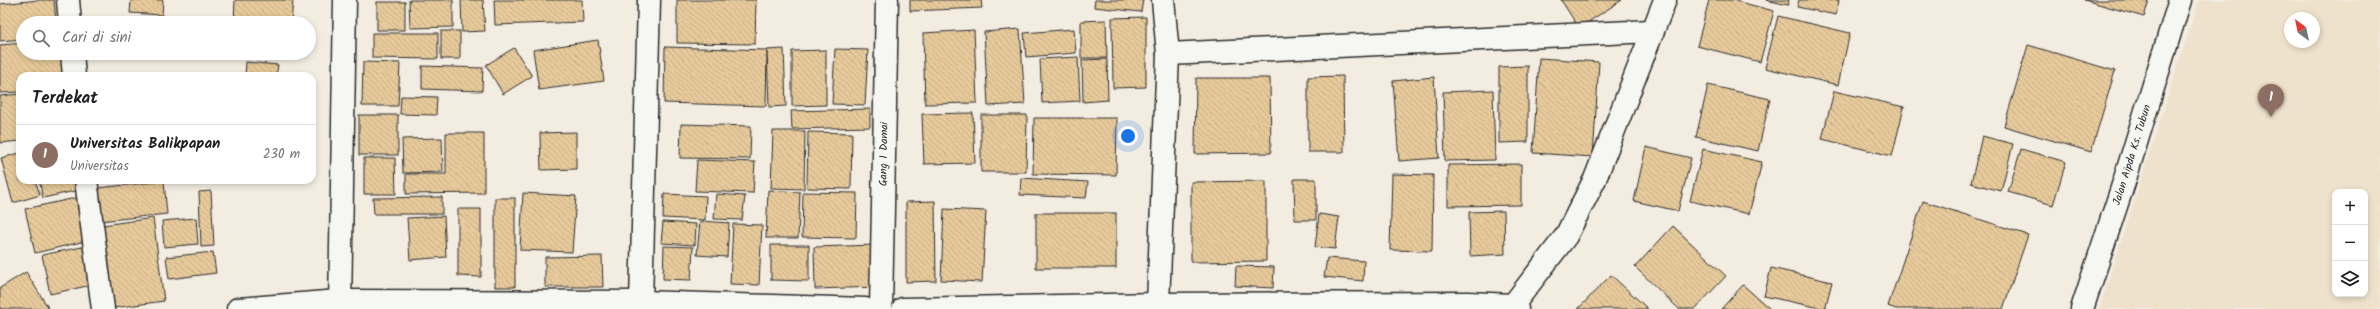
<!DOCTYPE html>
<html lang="id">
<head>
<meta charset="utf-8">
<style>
	:root { --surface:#fff; --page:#f6f6f6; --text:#202124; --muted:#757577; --line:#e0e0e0; --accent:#0b8043 }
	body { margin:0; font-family:Kalam,sans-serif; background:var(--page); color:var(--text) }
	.controls { position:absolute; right:12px; bottom:12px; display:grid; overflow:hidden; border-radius:8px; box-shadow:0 2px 6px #0003 }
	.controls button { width:36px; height:36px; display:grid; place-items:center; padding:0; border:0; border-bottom:1px solid var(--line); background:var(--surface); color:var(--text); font:20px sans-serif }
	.compass { position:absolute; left:2284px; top:12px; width:36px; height:36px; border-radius:50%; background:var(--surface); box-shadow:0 2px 6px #0003; rotate:327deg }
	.you { position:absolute; left:1128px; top:136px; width:14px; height:14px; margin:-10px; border:3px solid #fff; border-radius:50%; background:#1a73e8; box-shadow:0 0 0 6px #1a73e833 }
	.badge { display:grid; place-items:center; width:26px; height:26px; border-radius:50%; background:var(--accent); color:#fff; font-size:13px; font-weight:700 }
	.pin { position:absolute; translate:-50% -33px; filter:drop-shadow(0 1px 2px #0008) }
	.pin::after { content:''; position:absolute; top:21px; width:14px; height:12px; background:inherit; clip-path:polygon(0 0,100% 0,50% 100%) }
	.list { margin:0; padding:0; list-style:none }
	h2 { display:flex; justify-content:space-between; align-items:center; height:52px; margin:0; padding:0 16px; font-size:17px }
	h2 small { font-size:13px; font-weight:400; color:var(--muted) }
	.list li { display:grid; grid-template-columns:26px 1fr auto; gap:12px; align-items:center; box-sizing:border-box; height:60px; padding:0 16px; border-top:1px solid var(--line) }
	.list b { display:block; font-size:15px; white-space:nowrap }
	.list p { margin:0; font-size:13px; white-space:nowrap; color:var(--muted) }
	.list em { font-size:13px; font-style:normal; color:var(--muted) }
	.icon { flex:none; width:22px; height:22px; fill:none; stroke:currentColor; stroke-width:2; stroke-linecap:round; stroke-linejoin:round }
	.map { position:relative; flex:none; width:2380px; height:309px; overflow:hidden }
	.search { position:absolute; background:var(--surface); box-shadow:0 2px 6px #0003; left:16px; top:16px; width:300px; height:44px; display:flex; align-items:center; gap:10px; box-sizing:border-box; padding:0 14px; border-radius:22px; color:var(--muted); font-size:15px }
	.panel { position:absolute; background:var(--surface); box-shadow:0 2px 6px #0003; left:16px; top:72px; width:300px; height:112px; border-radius:12px }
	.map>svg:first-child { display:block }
	.built { fill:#efe2cc; fill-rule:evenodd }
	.building { fill:url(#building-back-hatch); stroke:#2b2b2b }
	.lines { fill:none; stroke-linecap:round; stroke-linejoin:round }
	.minor-casing { stroke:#2b2b2b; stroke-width:25 }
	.tertiary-casing { stroke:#2b2b2b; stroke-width:25 }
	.minor { stroke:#f6f6f2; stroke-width:22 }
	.tertiary { stroke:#f6f6f2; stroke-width:22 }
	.labels { text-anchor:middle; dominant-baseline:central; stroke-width:3; stroke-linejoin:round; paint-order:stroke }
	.street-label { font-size:11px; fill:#2b2b2b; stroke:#f6f6f2 }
</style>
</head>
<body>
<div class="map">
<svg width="2380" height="309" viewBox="0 0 2380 309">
	<defs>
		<pattern id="building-back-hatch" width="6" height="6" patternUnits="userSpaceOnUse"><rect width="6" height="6" fill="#e7ca9b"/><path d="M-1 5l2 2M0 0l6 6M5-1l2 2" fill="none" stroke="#c6ae86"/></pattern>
	</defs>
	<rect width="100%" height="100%" fill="#f3ede1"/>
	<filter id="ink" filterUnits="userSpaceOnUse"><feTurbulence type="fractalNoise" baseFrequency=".025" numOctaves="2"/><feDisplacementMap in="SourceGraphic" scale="8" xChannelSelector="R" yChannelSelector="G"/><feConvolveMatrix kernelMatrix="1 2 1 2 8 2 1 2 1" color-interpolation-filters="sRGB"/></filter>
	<g filter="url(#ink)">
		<path class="built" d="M2199 0H2380V309H2099ZM2290 18H2314V42H2290ZM2335 192H2365V294H2335Z"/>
		<g class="building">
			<path d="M39 0H54L56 23H23V39L0 41V4Z"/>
			<path d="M131 0H163L162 15 130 13Z"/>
			<path d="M235 0H293L291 23H234Z"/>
			<path d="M409 0H453V27L410 28Z"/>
			<path d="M461 0H483L485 31 462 32Z"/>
			<path d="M494 0H582L583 22 495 25Z"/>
			<path d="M677 0H756L755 44 677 43Z"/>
			<path d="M910 0H981L982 8 910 11Z"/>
			<path d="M1095 0H1143L1141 12 1094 7Z"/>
			<path d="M1561 0H1622L1579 28Z"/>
			<path d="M1709 0H1732L1774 11 1760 62 1697 46Z"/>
			<path d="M1766 0H1789L1788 5Z"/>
			<path d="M1799 0H1839L1836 15 1797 7Z"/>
			<path d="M2084 0H2149L2144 17Z"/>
			<rect x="377" y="2" width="28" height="28"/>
			<path d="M1778 16 1850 33 1838 85 1765 68Z"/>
			<path d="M1146 17V87L1113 88 1112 18Z"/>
			<path d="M1106 20 1107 58H1081V21Z"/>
			<path d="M1020 29 1025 104 988 106 984 32Z"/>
			<path d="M1074 29 1076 53 1026 57 1024 33Z"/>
			<path d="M974 30 977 103 925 104 923 33Z"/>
			<rect x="441" y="31" width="19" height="28"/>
			<path d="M372 33H438V59L372 58Z"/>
			<path d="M598 40 604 81 539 90 533 50Z"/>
			<path d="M23 43V53H62L64 76H20V92L0 93V45Z"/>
			<path d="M2028 45 2115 71 2091 152 2004 126Z"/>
			<path d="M665 47 767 50 766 106 664 103Z"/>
			<path d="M514 48 532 76 503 94 486 65Z"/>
			<path d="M784 49 786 106 769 107 767 50Z"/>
			<path d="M835 49 868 50 865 105 832 104Z"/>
			<path d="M826 50V105L792 106V51Z"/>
			<path d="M1078 57 1080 101 1042 103 1040 59Z"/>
			<path d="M1539 58 1599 62 1593 157 1533 153Z"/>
			<path d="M1107 59 1108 100 1083 102 1082 60Z"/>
			<path d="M246 62 278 65 276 76H245Z"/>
			<path d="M363 62 400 63 398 106H362Z"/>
			<path d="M422 66 483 68 482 91 422 89Z"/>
			<path d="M1528 66V142L1499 143V67Z"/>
			<path d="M1343 76 1344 152H1308V77Z"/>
			<path d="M1434 77 1439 158 1399 161 1393 81Z"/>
			<path d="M1196 78H1270L1271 153 1195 154Z"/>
			<path d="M1708 85 1770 99 1758 151 1696 137Z"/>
			<path d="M1493 90 1495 160 1445 161 1443 92Z"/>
			<path d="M1834 91 1904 107 1892 156 1822 139Z"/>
			<path d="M20 94V141L0 143V96Z"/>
			<path d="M401 96 437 97 436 115 400 114Z"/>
			<path d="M870 109V127L792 129 791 111Z"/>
			<path d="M973 113 975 163 924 164 922 114Z"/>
			<rect x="359" y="115" width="39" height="40"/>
			<path d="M981 115H1027L1026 172H981Z"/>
			<path d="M1034 118H1117L1116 175 1033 174Z"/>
			<path d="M681 124 751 126 750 159 680 158Z"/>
			<path d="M773 131H805L804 189 771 188Z"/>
			<path d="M576 132V169L541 170 540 133Z"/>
			<path d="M808 132 852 133 851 189 807 188Z"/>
			<path d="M446 133H484V193L406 194V174H446Z"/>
			<path d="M1982 136 2013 144 2001 191 1971 183Z"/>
			<path d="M442 138 443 172 403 173 402 139Z"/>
			<path d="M1646 147 1691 158 1678 211 1634 201Z"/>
			<path d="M1703 149 1762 162 1749 214 1690 201Z"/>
			<path d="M2021 149 2066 162 2053 205 2008 192Z"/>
			<path d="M20 153V180H35L40 195 13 203 1 158Z"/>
			<path d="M364 158H395L396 194H364Z"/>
			<path d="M697 160 755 162 753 193 695 191Z"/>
			<path d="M1521 164V205L1448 206V165Z"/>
			<path d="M1392 174 1433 175 1432 251 1390 250Z"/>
			<path d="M1021 178 1088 182 1086 198 1020 195Z"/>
			<path d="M1294 179H1316V220H1295Z"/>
			<path d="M39 180H82L84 189 43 198Z"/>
			<path d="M164 181 167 214 100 221 97 188Z"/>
			<path d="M1266 181V261L1191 262V182Z"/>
			<path d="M768 190 800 192 798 238H766Z"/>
			<path d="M211 191 214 246 201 247 199 192Z"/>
			<path d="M803 192 857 193 856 238 802 237Z"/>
			<path d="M523 193 576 196 572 252 520 250Z"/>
			<path d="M664 194 706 196 705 220 663 218Z"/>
			<path d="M716 194 745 196 742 220 714 219Z"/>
			<path d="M80 197 90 240 35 253 25 209Z"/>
			<path d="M442 197V214H374L373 198Z"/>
			<rect x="495" y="198" width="20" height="89"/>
			<path d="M935 201 936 281 906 282V202Z"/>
			<path d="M1923 201 2028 235 2003 309H1896L1888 306Z"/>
			<path d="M458 209H481V277L458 276Z"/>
			<path d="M944 209 986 211 982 282 941 280Z"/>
			<path d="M1504 211 1505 254 1470 256 1469 212Z"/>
			<rect x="1036" y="213" width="80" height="55"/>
			<path d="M1319 214 1339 217 1335 249 1315 247Z"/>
			<path d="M444 216 446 257 410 260 407 218Z"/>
			<path d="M153 218 164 301 113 308 103 225Z"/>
			<path d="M196 218 198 244 164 247 162 221Z"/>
			<path d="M700 221 729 223 727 257 697 255Z"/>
			<path d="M663 222 696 224 695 245 661 243Z"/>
			<path d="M733 224 762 225 759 285 730 284Z"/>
			<path d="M1673 226 1726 276 1695 309H1679L1635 267Z"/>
			<path d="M771 245H809V281L771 280Z"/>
			<path d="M877 245 878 287 815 289 814 247Z"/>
			<path d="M87 246 96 284 50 294 42 255Z"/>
			<path d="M664 246 693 247 691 280 663 279Z"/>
			<path d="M213 252 216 273 169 279 166 257Z"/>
			<path d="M602 256 603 287H545V257Z"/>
			<path d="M1327 258 1364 261 1363 281 1324 277Z"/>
			<path d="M1236 266 1274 267 1273 288 1235 286Z"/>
			<path d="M1771 268 1832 282 1825 309 1764 296Z"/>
			<path d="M26 272 49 309H0V288Z"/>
			<path d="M1611 275 1648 309H1578Z"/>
			<path d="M1743 285 1770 309H1721Z"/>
		</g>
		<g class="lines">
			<g class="minor-casing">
				<g id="minor">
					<path d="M68 0 70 23"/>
					<path d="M72 53 74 76"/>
					<path d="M1168 54 1652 31"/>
					<path d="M86 180 103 309"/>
					<path d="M1158 304 1168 54 1163 0"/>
					<path d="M1513 305 1566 236 1595 179 1665 0"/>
					<path d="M238 309 339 301 641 302 649 0"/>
					<path d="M340 309 345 0"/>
					<path id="s1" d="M881 309 887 0"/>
					<path id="s2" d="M2082 309 2124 182 2180 0"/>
				</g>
			</g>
			<g class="tertiary-casing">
				<g id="tertiary">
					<path d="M641 309V302L865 309"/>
					<path d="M903 309 1158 304 1468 303 1513 305 1517 309"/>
				</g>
			</g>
			<use href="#minor" class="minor"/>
			<use href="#tertiary" class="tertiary"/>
		</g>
	</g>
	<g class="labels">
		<g class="street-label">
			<text stroke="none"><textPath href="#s1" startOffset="155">Gang 1 Damai</textPath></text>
			<text stroke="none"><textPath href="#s2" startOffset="162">Jalan Aipda Ks. Tubun</textPath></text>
		</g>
	</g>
</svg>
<div class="controls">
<button>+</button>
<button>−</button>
<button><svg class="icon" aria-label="layers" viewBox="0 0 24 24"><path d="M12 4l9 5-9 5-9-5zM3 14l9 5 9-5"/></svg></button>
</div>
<svg class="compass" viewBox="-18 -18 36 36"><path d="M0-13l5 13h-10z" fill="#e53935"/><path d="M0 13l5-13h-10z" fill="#757577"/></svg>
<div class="you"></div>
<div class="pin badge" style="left:2271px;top:117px;background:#8d6e63">1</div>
<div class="search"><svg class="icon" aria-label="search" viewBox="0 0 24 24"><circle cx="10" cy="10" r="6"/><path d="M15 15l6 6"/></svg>Cari di sini</div>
<section class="panel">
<h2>Terdekat<small></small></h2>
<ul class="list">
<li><span class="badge" style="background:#8d6e63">1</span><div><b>Universitas Balikpapan</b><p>Universitas</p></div><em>230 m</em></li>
</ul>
</section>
</div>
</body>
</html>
